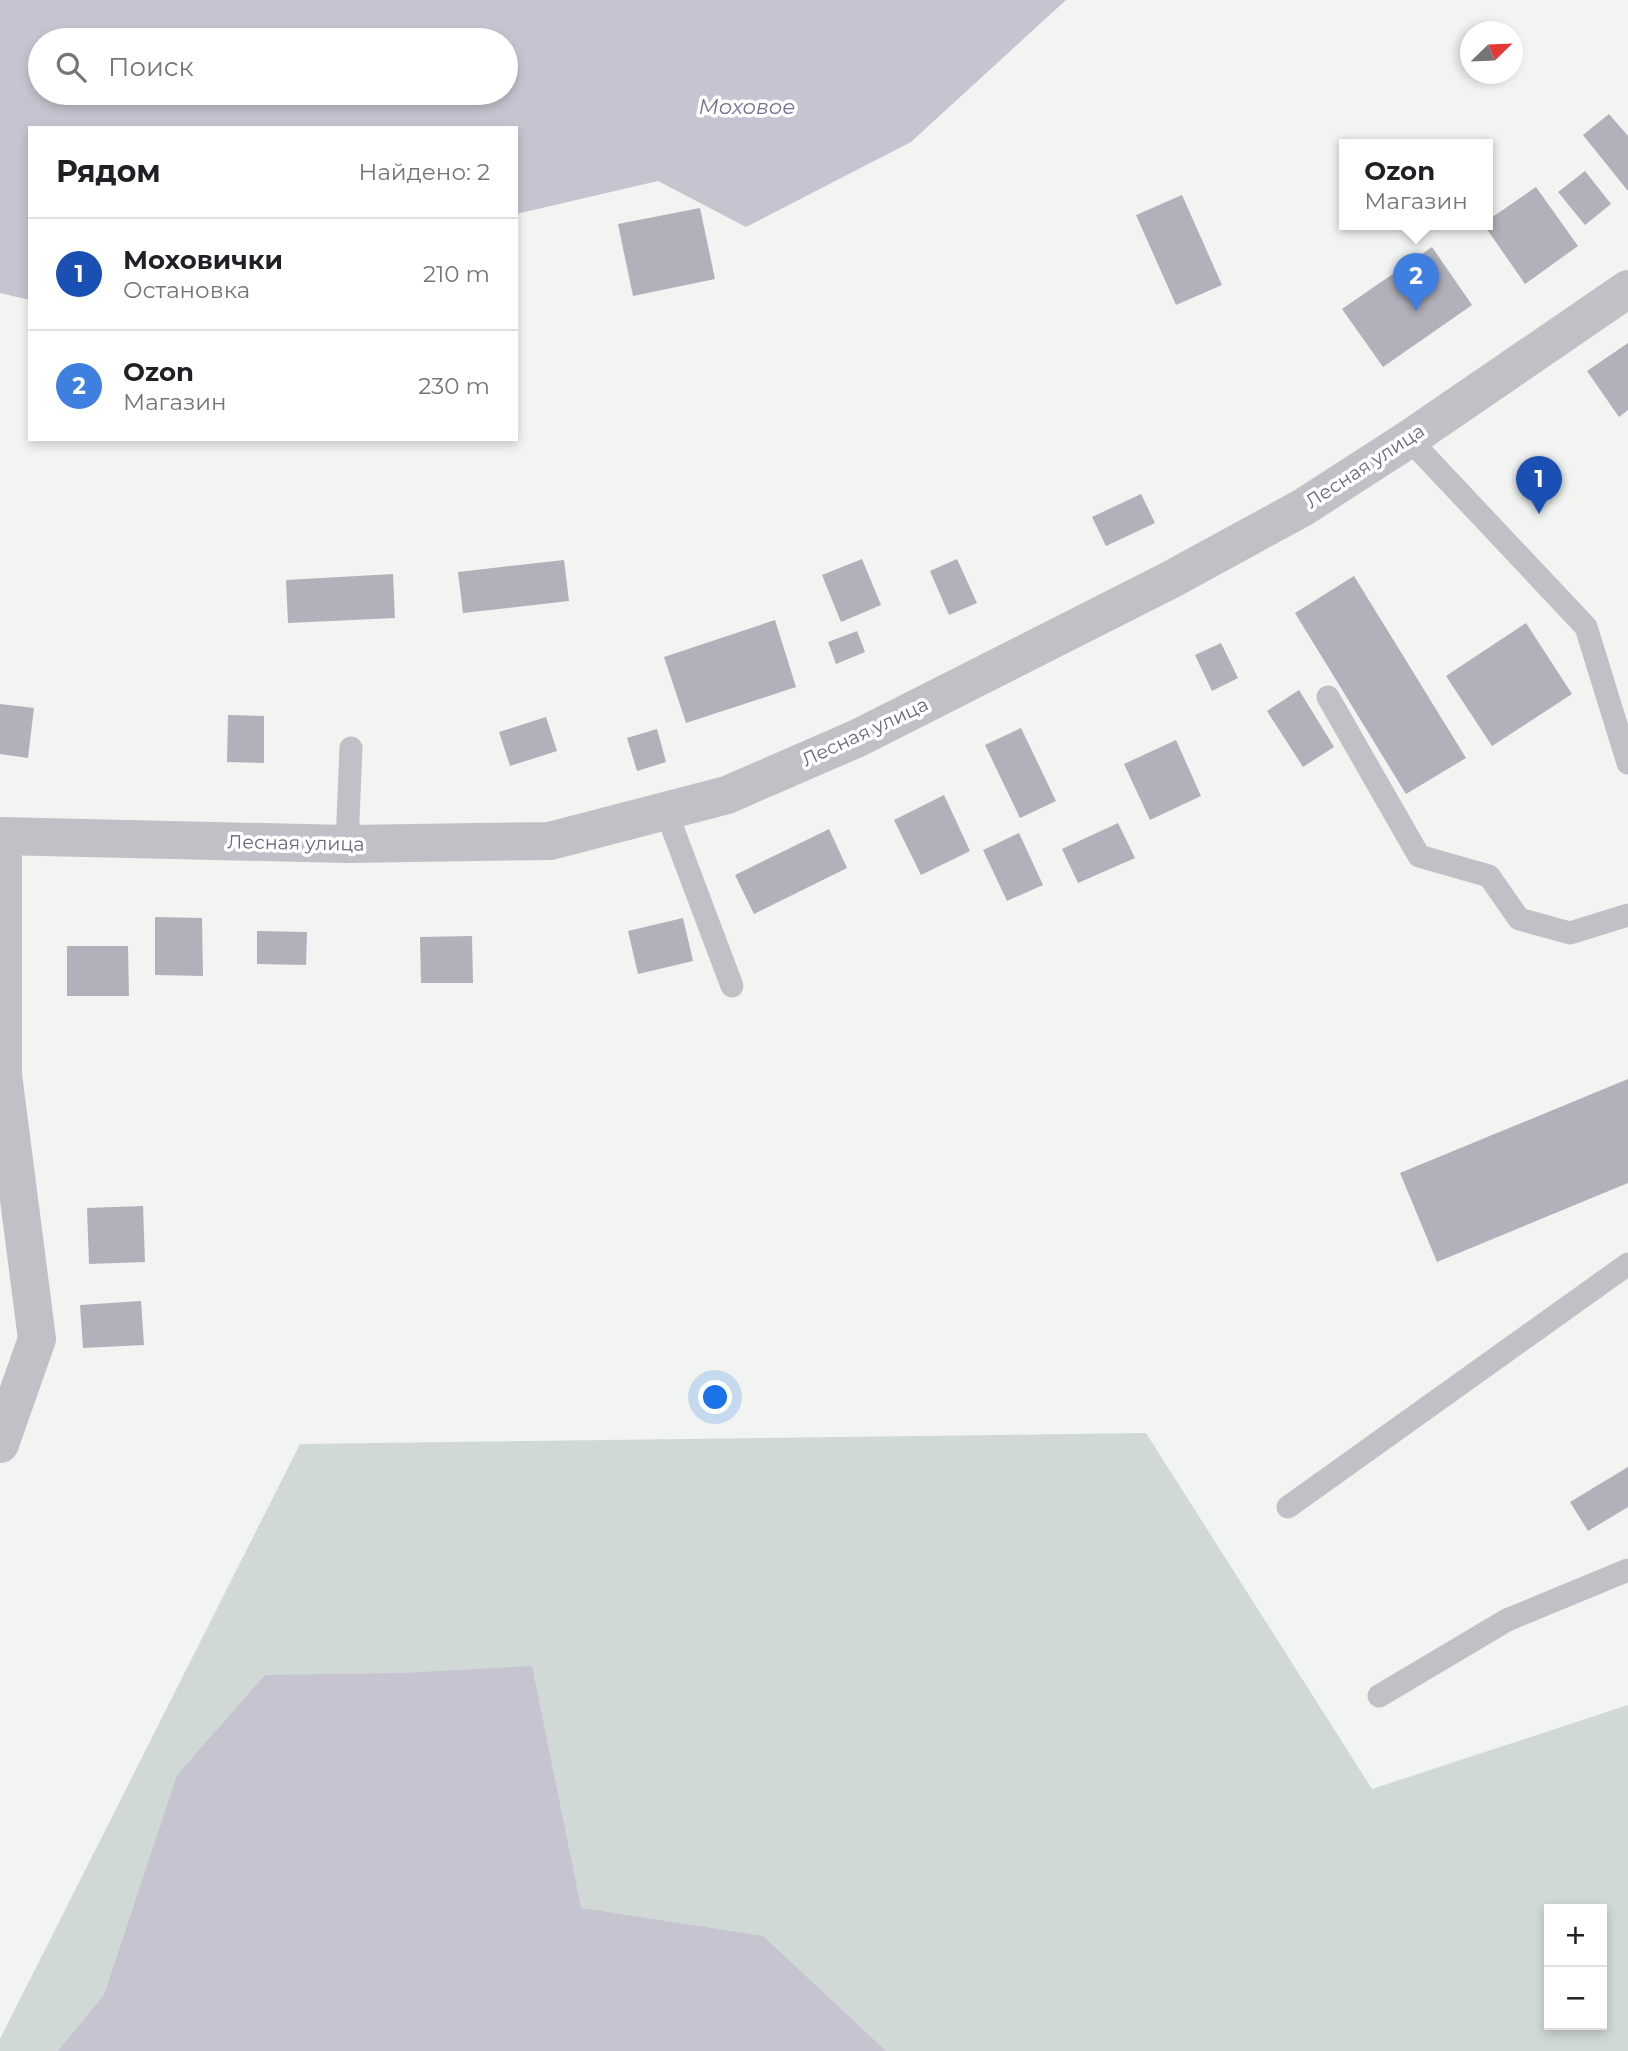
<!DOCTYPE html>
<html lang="ru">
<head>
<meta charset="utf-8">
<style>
	:root { --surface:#fff; --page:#f2f2f2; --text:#202124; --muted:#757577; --line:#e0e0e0; --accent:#ea580c }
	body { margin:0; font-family:Montserrat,sans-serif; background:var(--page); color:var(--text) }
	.controls { position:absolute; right:21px; bottom:21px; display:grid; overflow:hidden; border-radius:0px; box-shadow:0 4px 10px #0003 }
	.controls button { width:63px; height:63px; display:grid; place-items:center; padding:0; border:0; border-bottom:2px solid var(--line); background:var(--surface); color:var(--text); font:35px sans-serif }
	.compass { position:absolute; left:1460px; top:21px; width:63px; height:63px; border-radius:50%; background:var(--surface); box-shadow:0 4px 10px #0003; rotate:67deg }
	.you { position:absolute; left:716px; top:1398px; width:24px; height:24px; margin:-18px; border:5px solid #fff; border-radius:50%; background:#1a73e8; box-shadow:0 0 0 10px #1a73e833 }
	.badge { display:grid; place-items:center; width:46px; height:46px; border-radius:50%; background:var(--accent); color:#fff; font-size:23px; font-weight:700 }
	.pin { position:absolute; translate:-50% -58px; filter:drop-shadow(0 2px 4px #0008) }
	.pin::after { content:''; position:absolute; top:37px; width:24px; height:21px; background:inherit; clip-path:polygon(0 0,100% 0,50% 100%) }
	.popup { position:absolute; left:1339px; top:139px; width:154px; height:91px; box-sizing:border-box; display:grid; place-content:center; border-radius:0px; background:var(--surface); filter:drop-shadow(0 2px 5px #0005); font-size:23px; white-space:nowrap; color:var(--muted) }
	.popup b { font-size:26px; color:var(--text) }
	.popup::after { content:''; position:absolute; left:50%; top:100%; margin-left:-14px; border:14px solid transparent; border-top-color:var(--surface) }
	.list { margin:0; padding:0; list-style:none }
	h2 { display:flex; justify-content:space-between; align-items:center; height:91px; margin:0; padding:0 28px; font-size:30px }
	h2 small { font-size:23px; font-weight:400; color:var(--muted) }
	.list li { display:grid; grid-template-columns:46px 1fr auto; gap:21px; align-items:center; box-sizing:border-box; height:112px; padding:0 28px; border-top:2px solid var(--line) }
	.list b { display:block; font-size:26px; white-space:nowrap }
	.list p { margin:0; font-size:23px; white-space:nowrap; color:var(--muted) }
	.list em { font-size:23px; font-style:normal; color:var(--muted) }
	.icon { flex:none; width:38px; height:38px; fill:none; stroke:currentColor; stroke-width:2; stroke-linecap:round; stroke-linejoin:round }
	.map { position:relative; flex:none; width:1628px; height:2051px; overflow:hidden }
	.search { position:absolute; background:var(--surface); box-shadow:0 4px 10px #0003; left:28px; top:28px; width:490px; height:77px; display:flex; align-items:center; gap:18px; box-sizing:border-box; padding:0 24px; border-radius:38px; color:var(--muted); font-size:26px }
	.panel { position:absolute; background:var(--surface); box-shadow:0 4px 10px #0003; left:28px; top:126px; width:490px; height:315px; border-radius:0px }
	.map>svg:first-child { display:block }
	.green { fill:#d0d9d5; fill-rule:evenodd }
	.water { fill:#c6c4d0; fill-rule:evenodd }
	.building { fill:#b2b0ba }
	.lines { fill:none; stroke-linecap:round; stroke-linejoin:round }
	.lane { stroke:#c2c0c7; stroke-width:23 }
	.street { stroke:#c2c0c7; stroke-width:38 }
	.labels { text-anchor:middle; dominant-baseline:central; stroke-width:7; stroke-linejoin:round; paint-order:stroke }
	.street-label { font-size:19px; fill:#6d6580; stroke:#fff }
	.water-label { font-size:21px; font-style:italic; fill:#747092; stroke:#fff }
</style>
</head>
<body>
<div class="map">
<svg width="1628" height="2051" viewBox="0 0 1628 2051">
	<rect width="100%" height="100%" fill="#f1f4f1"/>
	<path class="green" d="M1146 1433 1372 1789 1628 1705V2051H0V2039L300 1444ZM1549 1909H1602V2025H1549Z"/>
	<g class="water">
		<path d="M0 0H1066L911 142 746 227 658 181 516 214V128H30V300L0 293ZM40 40H506V93H40Z"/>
		<path d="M532 1666 581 1908 763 1936 886 2051H58L104 1995 177 1775 265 1675 403 1673Z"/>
	</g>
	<g class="building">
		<path d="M1609 114 1628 136V191L1583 135Z"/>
		<path d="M1585 171 1611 204 1585 225 1558 192Z"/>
		<path d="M1536 187 1578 246 1525 284 1484 225H1488V220Z"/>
		<path d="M1182 195 1222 285 1176 305 1136 215Z"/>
		<path d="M700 208 715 279 633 296 618 224Z"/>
		<path d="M1432 247 1472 305 1383 367 1342 309Z"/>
		<path d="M1628 343V410L1619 417 1587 371Z"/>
		<path d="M1141 494 1155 523 1106 546 1092 517Z"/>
		<path d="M862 559 881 605 841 622 822 575Z"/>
		<path d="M957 559 977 603 949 615 930 571Z"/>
		<path d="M564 560 569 601 463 613 458 572Z"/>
		<path d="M393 574 395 618 288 623 286 580Z"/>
		<path d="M1354 576 1466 758 1406 794 1295 613Z"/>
		<path d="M775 620 796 687 686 723 664 657Z"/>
		<path d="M1526 623 1572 694 1492 746 1446 676Z"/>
		<path d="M857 631 865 652 836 664 828 642Z"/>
		<path d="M1221 643 1238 678 1212 691 1195 655Z"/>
		<path d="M1299 690 1334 747 1303 767 1267 711Z"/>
		<path d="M0 704 34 708 28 758 0 754Z"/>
		<path d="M228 715 264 716V763L227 762Z"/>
		<path d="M546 717 557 751 510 766 499 732Z"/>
		<path d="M1021 728 1056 801 1020 818 985 745Z"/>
		<path d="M657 729 666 762 637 771 627 738Z"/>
		<path d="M1176 740 1201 796 1150 820 1124 764Z"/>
		<path d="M944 795 970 851 921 875 894 820Z"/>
		<path d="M1118 823 1135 858 1078 883 1062 849Z"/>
		<path d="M829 829 847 868 754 914 735 875Z"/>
		<path d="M1019 833 1043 885 1007 901 983 850Z"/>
		<path d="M155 917 202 918 203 976 155 975Z"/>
		<path d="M683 918 693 961 638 974 628 931Z"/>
		<path d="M257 931 307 932 306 965 257 964Z"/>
		<path d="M472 936 473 983H421L420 937Z"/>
		<path d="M67 946H128L129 996H67Z"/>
		<path d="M1628 1079V1183L1437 1262 1400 1173Z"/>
		<path d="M143 1206 145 1262 89 1264 87 1208Z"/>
		<path d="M141 1301 144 1345 83 1348 80 1305Z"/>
		<path d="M1628 1467V1507L1588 1531 1570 1502Z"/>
	</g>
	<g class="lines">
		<g class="lane">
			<path d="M1409 439 1586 627 1628 763"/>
			<path d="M1328 697 1419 856 1489 876 1519 919 1570 933 1628 915"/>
			<path d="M666 811 732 986"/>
			<path d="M347 844 351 748"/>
			<path d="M1288 1507 1628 1264"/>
			<path d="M1379 1696 1507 1620 1628 1570"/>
		</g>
		<g class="street">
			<path d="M0 836 347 844 550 841 727 795 858 738 1170 580 1302 508 1409 439 1628 289"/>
			<path d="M0 1444 37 1339 3 1075V836"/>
		</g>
	</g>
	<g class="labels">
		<g class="street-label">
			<text transform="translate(1365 466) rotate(-33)">Лесная улица</text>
			<text transform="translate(865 732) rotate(-25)">Лесная улица</text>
			<text transform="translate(296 843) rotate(1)">Лесная улица</text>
		</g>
		<g class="water-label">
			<text x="747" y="106">Моховое</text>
		</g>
	</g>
</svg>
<div class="controls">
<button>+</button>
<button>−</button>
</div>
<svg class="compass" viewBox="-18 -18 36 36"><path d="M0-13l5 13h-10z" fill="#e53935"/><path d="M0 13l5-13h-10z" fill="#757577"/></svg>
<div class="you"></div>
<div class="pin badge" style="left:1539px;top:514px;background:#1a4fb4">1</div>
<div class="pin badge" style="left:1416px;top:311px;background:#3f7fe0">2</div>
<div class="popup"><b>Ozon</b>Магазин</div>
<div class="search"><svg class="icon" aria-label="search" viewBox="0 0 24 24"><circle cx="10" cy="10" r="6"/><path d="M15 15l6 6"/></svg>Поиск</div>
<section class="panel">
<h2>Рядом<small>Найдено: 2</small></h2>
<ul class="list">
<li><span class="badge" style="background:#1a4fb4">1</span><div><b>Моховички</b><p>Остановка</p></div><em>210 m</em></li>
<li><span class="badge" style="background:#3f7fe0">2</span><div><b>Ozon</b><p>Магазин</p></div><em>230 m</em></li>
</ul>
</section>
</div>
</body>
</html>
